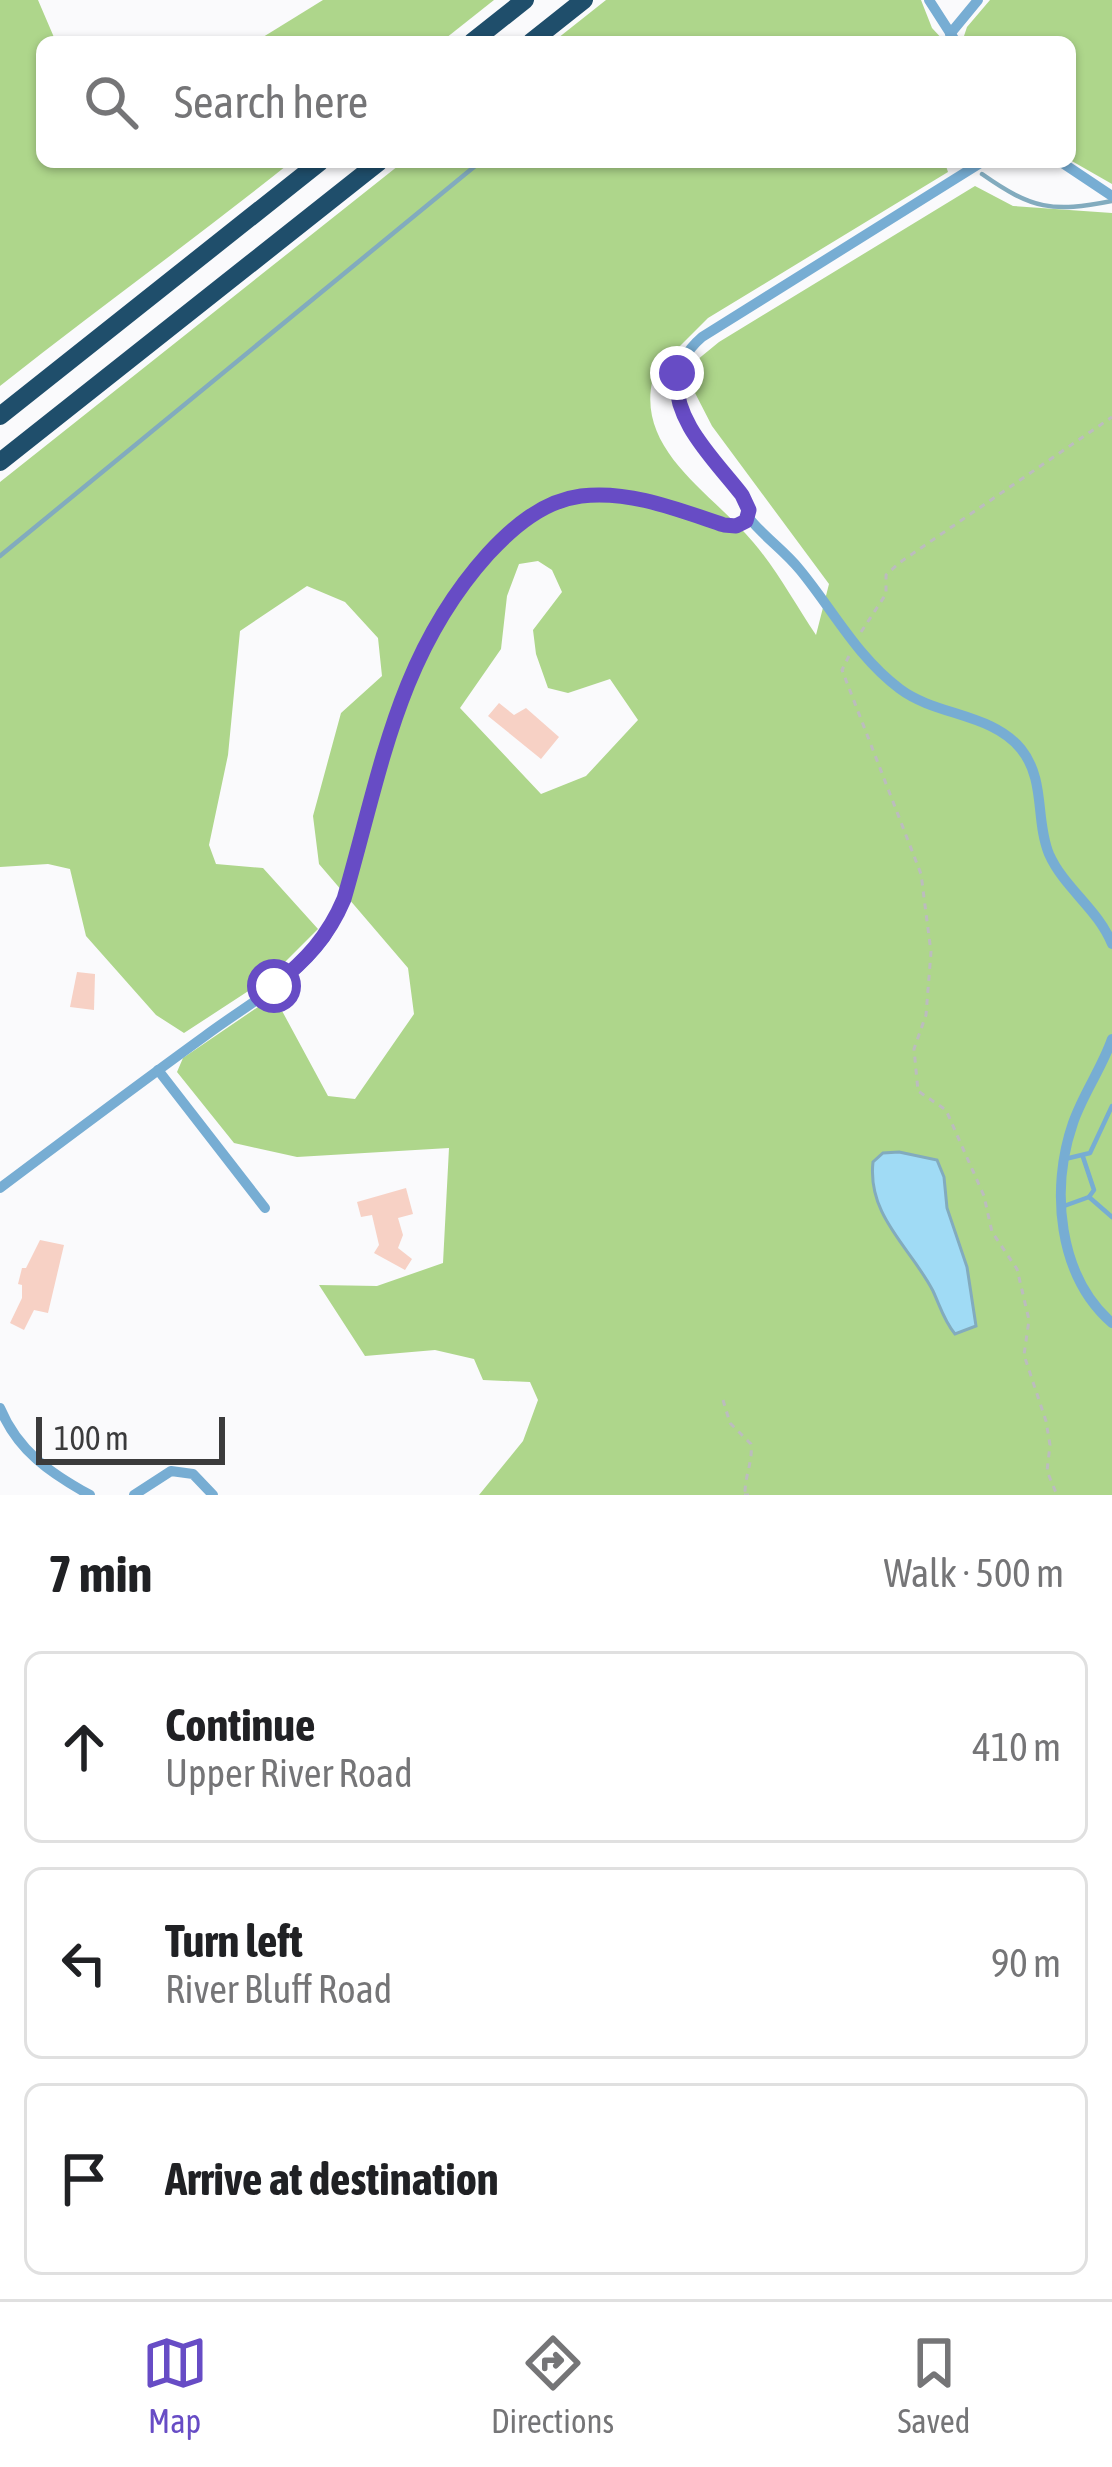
<!DOCTYPE html>
<html lang="en">
<head>
<meta charset="utf-8">
<style>
	:root { --surface:#fff; --page:#f6f6f6; --text:#202124; --muted:#757577; --line:#e0e0e0; --accent:#674cc5 }
	body { margin:0; font-family:"Asap Condensed",sans-serif; background:var(--page); color:var(--text) }
	.scale { position:absolute; left:36px; bottom:30px; width:189px; box-sizing:border-box; padding-left:12px; border:6px solid #3b3b3c; border-top:0; font-size:33px; line-height:42px; white-space:nowrap; color:#3b3b3c; -webkit-text-stroke:9px #fafafc; paint-order:stroke }
	.stop { position:absolute; width:36px; height:36px; margin:-27px; border:9px solid #674cc5; border-radius:50%; background:#fff }
	.stop.end { background:#674cc5; border-color:#fff; box-shadow:0 3px 12px #0008 }
	.list { margin:0; padding:0; list-style:none }
	h2 { display:flex; justify-content:space-between; align-items:center; height:156px; margin:0; padding:0 48px; font-size:51px }
	h2 small { font-size:39px; font-weight:400; color:var(--muted) }
	.list li { display:grid; grid-template-columns:78px 1fr auto; gap:36px; align-items:center; box-sizing:border-box; height:192px; margin:0 24px 24px; padding:0 24px; border:3px solid var(--line); border-radius:18px }
	.list b { display:block; font-size:45px; white-space:nowrap }
	.list p { margin:0; font-size:39px; white-space:nowrap; color:var(--muted) }
	.list em { font-size:39px; font-style:normal; color:var(--muted) }
	.icon { flex:none; width:66px; height:66px; fill:none; stroke:currentColor; stroke-width:2; stroke-linecap:round; stroke-linejoin:round }
	.map { position:relative; flex:none; width:1112px; height:1495px; overflow:hidden }
	.search { position:absolute; background:var(--surface); box-shadow:0 3px 9px #0004; left:36px; right:36px; top:36px; height:132px; display:flex; align-items:center; gap:30px; box-sizing:border-box; padding:0 42px; border-radius:18px; color:var(--muted); font-size:45px }
	.sheet { height:804px; background:var(--surface) }
	nav { display:flex; justify-content:space-around; align-items:center; box-sizing:border-box; height:168px; border-top:3px solid var(--line); background:var(--surface); font-size:33px; color:var(--muted) }
	nav a { display:grid; justify-items:center; gap:6px }
	nav .on { color:var(--accent) }
	.map>svg:first-child { display:block }
	.green { fill:#aed68b; fill-rule:evenodd }
	.water { fill:#a0dbf5; stroke:#82abbe; stroke-width:3 }
	.lines { fill:none; stroke-linecap:round; stroke-linejoin:round }
	.stream { stroke:#82abbe; stroke-width:4.5 }
	.building { fill:#f7d1c5 }
	.path { stroke:#bcbcbe; stroke-width:3; stroke-dasharray:6 6; stroke-linecap:butt }
	.lane { stroke:#77add3; stroke-width:4.5 }
	.street { stroke:#77add3; stroke-width:10 }
	.highway { stroke:#1f4e6b; stroke-width:18 }
	.route { stroke:#674cc5; stroke-width:15 }
</style>
</head>
<body>
<div class="map">
<svg width="1112" height="1495" viewBox="0 0 1112 1495">
	<rect width="100%" height="100%" fill="#fafafc"/>
	<g class="green">
		<path d="M0 0H38L56 42H42V162H291C195 239 96 310 0 386Z"/>
		<path d="M323 0H494L441 42H255Z"/>
		<path d="M606 0H921L932 28 945 42H553Z"/>
		<path d="M990 0H1112V184L1070 160V42H962L967 27Z"/>
		<path d="M403 162H952L946 166 948 172 708 318 670 356 660 359C621 443 709 489 753 542 777 570 795 604 816 635L829 584 712 426 694 391 697 360 719 342 975 186 1013 206 1112 213V1495H479L523 1441 538 1400 530 1382 483 1380 474 1359 435 1350 365 1356 319 1285 377 1286 443 1263 449 1148 297 1157 234 1143 177 1072 183 1058 274 996 328 1096 355 1099 414 1014 408 968 319 864 313 816 341 713 382 676 378 638 345 602 307 586 240 631 228 755 209 845 216 864 263 868 318 929 270 977 184 1033 156 1015 86 936 70 869 48 864 0 867V482ZM538 561 552 570 562 592 533 630 536 654 548 688 568 693 610 679 638 720 586 776 541 794 460 708 501 649 507 596 519 564Z"/>
	</g>
	<path class="water" d="M899 1152 937 1160 944 1177 947 1208 967 1267 976 1326 955 1334C944 1321 940 1306 933 1291 911 1248 867 1216 873 1162L883 1153Z"/>
	<g class="lines">
		<g class="stream">
			<path d="M957 162 961 164"/>
			<path d="M982 174C1032 209 1052 213 1112 201"/>
			<path d="M0 556 480 162"/>
		</g>
	</g>
	<g class="building">
		<path d="M499 703 514 715 526 708 559 737 541 759 488 716Z"/>
		<path d="M77 972 95 974 94 1010 70 1007Z"/>
		<path d="M406 1188 413 1214 398 1218 403 1235 398 1248 412 1259 405 1270 374 1253 379 1245 372 1215 361 1217 357 1202Z"/>
		<path d="M40 1240 64 1245 48 1313 34 1310 24 1330 10 1323 22 1298V1285L18 1284 22 1268H26Z"/>
	</g>
	<g class="lines">
		<g class="path">
			<path d="M861 632 886 594V575L899 563 1112 417"/>
			<path d="M849 656 842 670 921 874 931 952 926 1015 914 1049 918 1091 946 1110 984 1196 992 1232 1017 1269 1029 1320 1024 1355 1046 1421 1050 1445 1047 1471 1057 1495"/>
			<path d="M723 1400 730 1423 751 1444C753 1461 745 1475 745 1493"/>
			<path d="M744 1495H749"/>
		</g>
		<g class="lane">
			<path d="M1065 1159 1090 1153 1112 1106"/>
			<path d="M1089 1197 1112 1217"/>
			<path d="M1064 1206 1089 1197 1094 1190 1083 1157"/>
		</g>
		<g class="street">
			<path d="M929 0 956 42"/>
			<path d="M950 34 978 0"/>
			<path d="M982 162 702 337C641 390 706 448 742 495L749 510V518C764 537 785 551 800 570 833 610 857 657 900 689 936 716 992 713 1021 749 1046 780 1035 820 1049 854 1064 888 1098 909 1112 944"/>
			<path d="M1061 162 1112 196"/>
			<path d="M1112 1039C1102 1068 1083 1094 1073 1123 1050 1189 1058 1276 1112 1323"/>
			<path d="M158 1070 265 1208"/>
			<path d="M0 1188C68 1137 136 1086 205 1036 245 1006 296 979 325 938 352 898 359 845 370 800 394 709 423 626 487 556 513 526 545 500 586 496 640 490 685 521 737 526L749 518"/>
			<path d="M0 1408C18 1451 50 1473 90 1495"/>
			<path d="M134 1495 171 1471 193 1474 213 1495"/>
		</g>
		<g class="highway">
			<path d="M472 42 525 0"/>
			<path d="M531 42 584 0"/>
			<path d="M0 416 320 162"/>
			<path d="M0 462 379 162"/>
		</g>
	</g>
	<g class="lines">
		<path class="route" d="M274 986C306 960 328 937 344 899 381 772 397 655 488 554 513 527 543 501 581 496 630 490 679 510 724 525L736 526 746 521 749 510 742 495C715 460 671 420 677 373"/>
	</g>
</svg>
<div class="scale">100 m</div>
<div class="stop" style="left:274px;top:986px"></div>
<div class="stop end" style="left:677px;top:373px"></div>
<div class="search"><svg class="icon" aria-label="search" viewBox="0 0 24 24"><circle cx="10" cy="10" r="6"/><path d="M15 15l6 6"/></svg>Search here</div>
</div>
<section class="sheet">
<h2>7 min<small>Walk · 500 m</small></h2>
<ul class="list">
<li><svg class="icon" aria-label="ahead" viewBox="0 0 24 24"><path d="M12 20V5M6 11l6-6 6 6"/></svg><div><b>Continue</b><p>Upper River Road</p></div><em>410 m</em></li>
<li><svg class="icon" aria-label="left" viewBox="0 0 24 24"><path d="M17 20v-9H6M10 6l-5 5 5 5"/></svg><div><b>Turn left</b><p>River Bluff Road</p></div><em>90 m</em></li>
<li><svg class="icon" aria-label="arrive" viewBox="0 0 24 24"><path d="M6 21V4h12l-3 4 3 4H6"/></svg><div><b>Arrive at destination</b></div></li>
</ul>
</section>
<nav>
<a class="on"><svg class="icon" aria-label="map" viewBox="0 0 24 24"><path d="M3 6l6-2 6 2 6-2v14l-6 2-6-2-6 2zM9 4v14M15 6v14"/></svg>Map</a>
<a><svg class="icon" aria-label="directions" viewBox="0 0 24 24"><path d="M12 3l9 9-9 9-9-9zM9 14v-3h6M13 9l2 2-2 2"/></svg>Directions</a>
<a><svg class="icon" aria-label="saved" viewBox="0 0 24 24"><path d="M7 4h10v16l-5-4-5 4z"/></svg>Saved</a>
</nav>
</body>
</html>
